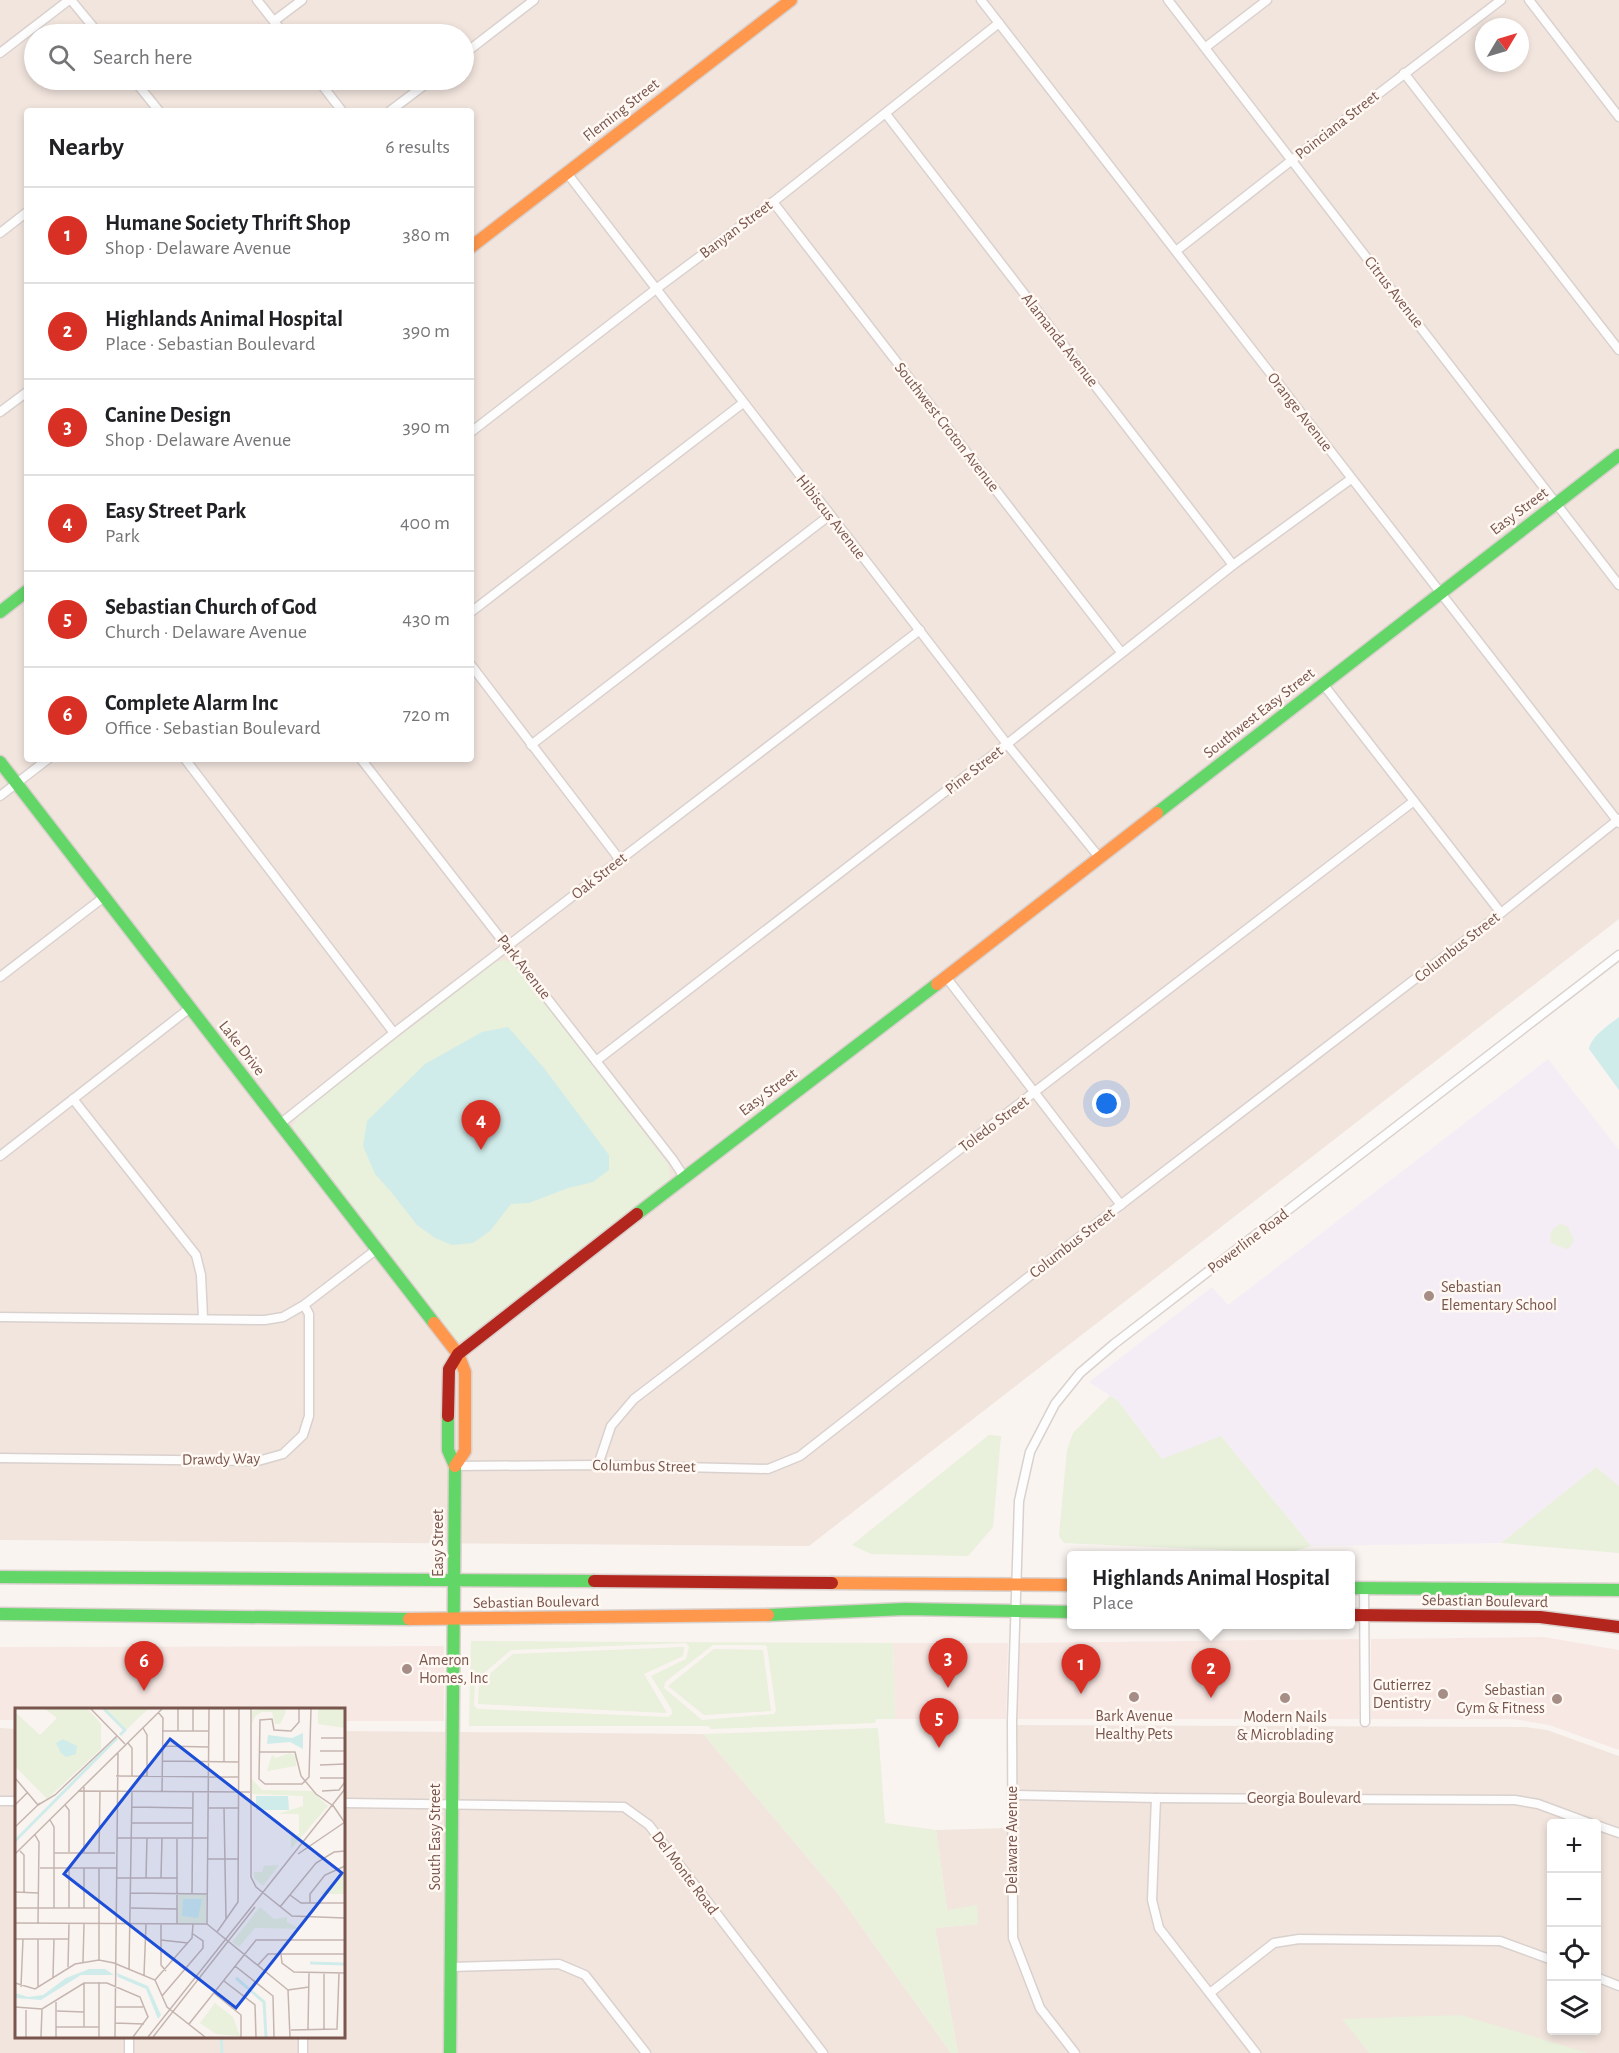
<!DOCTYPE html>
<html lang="en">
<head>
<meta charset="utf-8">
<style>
	:root { --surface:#fff; --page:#f2f2f2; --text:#202124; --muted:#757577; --line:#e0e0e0; --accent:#d93025 }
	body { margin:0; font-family:"Alegreya Sans",sans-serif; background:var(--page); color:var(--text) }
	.controls { position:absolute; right:18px; bottom:18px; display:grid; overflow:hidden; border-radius:6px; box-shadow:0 3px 9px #0003 }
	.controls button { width:54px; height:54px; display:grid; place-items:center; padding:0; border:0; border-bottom:2px solid var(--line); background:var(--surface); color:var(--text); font:30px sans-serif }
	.compass { position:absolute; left:1475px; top:18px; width:54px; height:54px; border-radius:50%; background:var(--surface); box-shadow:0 3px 9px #0003; rotate:52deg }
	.you { position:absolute; left:1107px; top:1104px; width:21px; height:21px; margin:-15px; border:4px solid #fff; border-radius:50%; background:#1a73e8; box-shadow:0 0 0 9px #1a73e833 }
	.badge { display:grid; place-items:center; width:39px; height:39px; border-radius:50%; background:var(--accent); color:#fff; font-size:20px; font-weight:700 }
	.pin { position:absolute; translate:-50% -50px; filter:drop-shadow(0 2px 3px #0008) }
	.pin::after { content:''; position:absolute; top:32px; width:21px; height:18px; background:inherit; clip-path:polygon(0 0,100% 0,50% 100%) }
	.popup { position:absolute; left:1067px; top:1551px; width:288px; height:78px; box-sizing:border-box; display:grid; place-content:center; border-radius:6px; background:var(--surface); filter:drop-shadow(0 2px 4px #0005); font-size:20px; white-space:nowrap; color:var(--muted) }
	.popup b { font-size:22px; color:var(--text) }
	.popup::after { content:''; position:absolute; left:50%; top:100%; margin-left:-12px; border:12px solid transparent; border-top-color:var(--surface) }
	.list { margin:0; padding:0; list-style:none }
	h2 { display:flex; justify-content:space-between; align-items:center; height:78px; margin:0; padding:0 24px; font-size:26px }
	h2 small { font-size:20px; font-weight:400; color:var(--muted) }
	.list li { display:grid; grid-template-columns:39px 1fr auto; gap:18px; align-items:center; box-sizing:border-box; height:96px; padding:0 24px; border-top:2px solid var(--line) }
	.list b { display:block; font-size:22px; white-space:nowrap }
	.list p { margin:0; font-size:20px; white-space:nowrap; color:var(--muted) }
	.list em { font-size:20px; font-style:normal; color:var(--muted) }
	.icon { flex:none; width:33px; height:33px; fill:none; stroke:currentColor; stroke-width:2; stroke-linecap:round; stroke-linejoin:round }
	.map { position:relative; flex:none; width:1619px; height:2053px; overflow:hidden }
	.search { position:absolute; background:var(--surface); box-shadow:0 3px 9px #0003; left:24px; top:24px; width:450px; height:66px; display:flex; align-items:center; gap:15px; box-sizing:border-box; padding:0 21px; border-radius:33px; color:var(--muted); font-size:22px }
	.panel { position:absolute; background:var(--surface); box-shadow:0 3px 9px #0003; left:24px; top:108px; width:450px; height:654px; border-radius:6px }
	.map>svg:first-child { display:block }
	.residential { fill:#f2e5de; fill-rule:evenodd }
	.commercial { fill:#f8e8e4 }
	.education { fill:#f4edf6 }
	.green { fill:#e9f0db; fill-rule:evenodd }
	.water { fill:#d0ecea }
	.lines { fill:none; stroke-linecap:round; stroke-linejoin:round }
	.stream { stroke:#d0ecea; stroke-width:3 }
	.street-casing { stroke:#d9d1cd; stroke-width:11 }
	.fast-casing { stroke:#d9cfcb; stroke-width:15 }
	.slow-casing { stroke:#d9cfcb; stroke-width:15 }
	.jam-casing { stroke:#d9cfcb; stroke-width:15 }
	.street { stroke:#fefdfd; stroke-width:8 }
	.fast { stroke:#63d668; stroke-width:12 }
	.slow { stroke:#ff974d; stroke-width:12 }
	.jam { stroke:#b3261e; stroke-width:12 }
	.poi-dot { fill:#a68d86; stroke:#fff8f3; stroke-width:2 }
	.labels { text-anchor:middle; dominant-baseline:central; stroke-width:5; stroke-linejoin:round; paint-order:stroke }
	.street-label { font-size:16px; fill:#79564d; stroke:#fff8f3 }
	.poi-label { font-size:16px; fill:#79564d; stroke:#fff8f3; text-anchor:start }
	.inset-river { fill:none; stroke:#d0ecea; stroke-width:3 }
	.inset-road { fill:none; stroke:#c6b5af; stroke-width:1.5 }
	.view { fill:#1d4ed8; fill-opacity:0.15; stroke:#1d4ed8; stroke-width:3 }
	.inset-edge { fill:none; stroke:#79564d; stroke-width:3 }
</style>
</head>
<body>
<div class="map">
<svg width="1619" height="2053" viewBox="0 0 1619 2053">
	<rect width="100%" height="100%" fill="#f9f4f0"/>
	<g class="residential">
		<path d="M0 0H1619V919L809 1546 0 1540ZM1484 27H1520V63H1484ZM34 34H464V80H34ZM27 111H471V759H27Z"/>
		<path d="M1007 1725 1525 1727 1547 1730 1619 1756V2053H958L935 1928 978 1924 947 1910 936 1830 1007 1828ZM1552 1824H1596V2030H1552Z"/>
		<path d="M0 1728 16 1729V2036H344V1731L703 1734 839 1895 951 2053H0Z"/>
	</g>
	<g class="commercial">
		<path d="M1544 1637 1619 1650V1750L1549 1725 1514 1719H1371V1639Z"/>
		<path d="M1359 1639V1719H1017L1020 1643Z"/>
		<path d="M893 1643H1008L1006 1719H895Z"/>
		<path d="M444 1646V1721H344V1710H16V1720H0V1647Z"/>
	</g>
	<path class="education" d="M1548 1059 1619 1150V1486L1596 1467 1501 1543 1311 1546 1222 1437 1162 1459 1118 1401 1089 1382 1212 1287 1228 1305Z"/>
	<g class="green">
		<path d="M505 960 515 964 668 1164 670 1177 664 1187 467 1340 458 1341 448 1334 294 1136 292 1127 299 1115 495 962Z"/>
		<path d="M1561 1224 1568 1227 1574 1240 1569 1248 1566 1249 1551 1243C1549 1233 1552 1228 1561 1224Z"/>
		<path d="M1110 1396 1118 1401 1162 1459 1221 1436 1311 1546 1289 1553 1064 1543 1059 1536 1067 1450 1073 1433Z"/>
		<path d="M989 1435 1001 1436 993 1527 968 1556 871 1554 852 1545Z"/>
		<path d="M1596 1467 1619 1486V1553L1501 1543Z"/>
		<path d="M471 1641 893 1643 895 1719H876L875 1723 711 1729 708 1726H469ZM686 1643 689 1647 686 1659 651 1676 672 1710V1714L668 1717 478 1709 474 1706 475 1681 511 1650ZM713 1645H765L767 1647 776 1710 774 1714 702 1720 664 1688 665 1682Z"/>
		<path d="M684 1647 683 1656 644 1674 667 1713 478 1704 479 1683 513 1654Z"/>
		<path d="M714 1649 763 1650 771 1711 704 1715 668 1686Z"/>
		<path d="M878 1728 885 1823 936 1830 947 1910 977 1905 978 1924 935 1928 958 2053H951L839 1895 703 1734Z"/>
		<path d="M1461 2015 1588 2053H1369L1342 2019Z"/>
	</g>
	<g class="water">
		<path d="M1619 1017V1090L1589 1049C1591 1036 1609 1025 1619 1017Z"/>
		<path d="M508 1027 544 1068 609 1155V1170L593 1182 568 1188 529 1203 511 1204 490 1231 473 1243 452 1245 435 1238 417 1225 392 1193 375 1174 363 1146 367 1121 425 1064 482 1032Z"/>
	</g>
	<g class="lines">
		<path class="stream" d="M221 2036 222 2053"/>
		<g class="street-casing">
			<g id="street">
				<path d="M71 0 99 34"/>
				<path d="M257 0 284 34"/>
				<path d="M981 0 1619 823"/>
				<path d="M1168 0 1619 585"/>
				<path d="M1529 0 1619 117"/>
				<path d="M274 21 302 0"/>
				<path d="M1206 47 1267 0"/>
				<path d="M0 53 69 0"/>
				<path d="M464 54 534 0"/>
				<path d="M1404 73 1619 350"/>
				<path d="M134 80 159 111"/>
				<path d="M318 80 342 111"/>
				<path d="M390 111 431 80"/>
				<path d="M886 114 1233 565"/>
				<path d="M567 173 1007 744 1099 857"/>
				<path d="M773 202 1121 652"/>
				<path d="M0 233 27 212"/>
				<path d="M1176 251 1292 160 1501 0"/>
				<path d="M0 412 27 392"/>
				<path d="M471 432 656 289 773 202 999 23"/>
				<path d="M471 612 743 403"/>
				<path d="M471 665 620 860"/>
				<path d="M1323 684 1501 913"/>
				<path d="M531 745 830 515"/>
				<path d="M185 759 394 1033"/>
				<path d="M361 759 673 1160 684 1177"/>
				<path d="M0 796 48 759"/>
				<path d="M0 977 104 897"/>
				<path d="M946 977 1121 1205"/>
				<path d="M596 1061 1007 744 1233 565 1351 479"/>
				<path d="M73 1099 196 1255 201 1275 203 1318"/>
				<path d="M280 1124 394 1033 920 630"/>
				<path d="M0 1156 190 1008"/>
				<path d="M0 1317 265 1320 283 1317 304 1305 377 1249"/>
				<path d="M0 1458 258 1461 283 1454 303 1435 309 1416V1314L304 1305"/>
				<path d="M598 1465 611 1426 634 1399 1414 801"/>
				<path d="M455 1466 598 1465 768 1469 800 1456 1110 1213 1501 913 1619 819"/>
				<path d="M1364 1588 1365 1722"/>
				<path d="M1012 1795 1156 1798 1515 1800 1538 1804 1592 1824"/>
				<path d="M1156 1798 1152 1900 1159 1928 1256 2053"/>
				<path d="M0 1801H16"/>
				<path d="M344 1803 624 1807 649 1825 823 2053"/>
				<path d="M1596 1825 1619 1833"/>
				<path d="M451 1967 559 1964 585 1975 646 2053"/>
				<path d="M1596 1977 1619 1986"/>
				<path d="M1210 1993 1274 1943 1299 1939 1500 1941 1552 1960"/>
				<path d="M129 2053V2036"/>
				<path d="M303 2053V2036"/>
				<path d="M1075 2053 1040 2008 1013 1938 1012 1721 1019 1501 1030 1452 1055 1404 1080 1373 1114 1344 1619 955"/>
			</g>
		</g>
		<g class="fast-casing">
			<g id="fast">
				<path d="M0 612 27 591"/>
				<path d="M0 762 434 1323"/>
				<path d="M1157 813 1619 455"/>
				<path d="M637 1214 937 984"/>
				<path d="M448 1416V1450L455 1466 450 2053"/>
				<path d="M0 1577 594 1581"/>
				<path d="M1350 1588 1619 1590"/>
				<path d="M0 1614 409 1619"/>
				<path d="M768 1615 905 1609 1072 1612"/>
			</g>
		</g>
		<g class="slow-casing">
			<g id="slow">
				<path d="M471 247 791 0"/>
				<path d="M937 984 1157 813"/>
				<path d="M434 1323 458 1354 465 1372V1451L455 1466"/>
				<path d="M832 1583 1072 1585"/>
				<path d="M409 1619 768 1615"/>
			</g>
		</g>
		<g class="jam-casing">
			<g id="jam">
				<path d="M448 1416 449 1369 458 1354 637 1214"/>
				<path d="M594 1581 832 1583"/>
				<path d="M1350 1615 1540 1617 1619 1627"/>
			</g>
		</g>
		<use href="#street" class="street"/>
		<use href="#fast" class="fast"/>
		<use href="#slow" class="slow"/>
		<use href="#jam" class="jam"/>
	</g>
	<g class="poi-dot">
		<circle cx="1429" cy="1296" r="6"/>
		<circle cx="407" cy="1669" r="6"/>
		<circle cx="1443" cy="1694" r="6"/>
		<circle cx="1134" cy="1697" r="6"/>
		<circle cx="1285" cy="1698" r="6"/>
		<circle cx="1557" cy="1699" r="6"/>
	</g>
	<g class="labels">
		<g class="street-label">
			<text transform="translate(621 110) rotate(-38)">Fleming Street</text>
			<text transform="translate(1337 125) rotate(-38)">Poinciana Street</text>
			<text transform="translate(736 229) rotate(-37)">Banyan Street</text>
			<text transform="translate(1394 292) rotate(52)">Citrus Avenue</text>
			<text transform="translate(1060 340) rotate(52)">Alamanda Avenue</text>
			<text transform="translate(1300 412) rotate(52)">Orange Avenue</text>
			<text transform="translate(947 427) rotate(52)">Southwest Croton Avenue</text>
			<text transform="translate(1519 511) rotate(-37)">Easy Street</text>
			<text transform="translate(831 517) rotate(52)">Hibiscus Avenue</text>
			<text transform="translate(1259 713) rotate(-38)">Southwest Easy Street</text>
			<text transform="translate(974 770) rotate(-38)">Pine Street</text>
			<text transform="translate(599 876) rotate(-38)">Oak Street</text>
			<text transform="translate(1457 947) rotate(-38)">Columbus Street</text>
			<text transform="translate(524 967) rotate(52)">Park Avenue</text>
			<text transform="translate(242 1048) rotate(52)">Lake Drive</text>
			<text transform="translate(768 1092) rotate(-37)">Easy Street</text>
			<text transform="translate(994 1124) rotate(-37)">Toledo Street</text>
			<text transform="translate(1248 1241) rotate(-37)">Powerline Road</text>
			<text transform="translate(1072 1243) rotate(-38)">Columbus Street</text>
			<text transform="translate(221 1459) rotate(-1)">Drawdy Way</text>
			<text transform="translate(644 1466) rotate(1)">Columbus Street</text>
			<text transform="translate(438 1543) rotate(-90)">Easy Street</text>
			<text transform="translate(1485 1601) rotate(1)">Sebastian Boulevard</text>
			<text transform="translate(536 1602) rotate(-1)">Sebastian Boulevard</text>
			<text x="1304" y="1798">Georgia Boulevard</text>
			<text transform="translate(435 1837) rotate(-90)">South Easy Street</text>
			<text transform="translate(1012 1840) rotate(-90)">Delaware Avenue</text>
			<text transform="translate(685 1873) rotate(53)">Del Monte Road</text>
		</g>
		<g class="poi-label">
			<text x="1441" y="1287">Sebastian<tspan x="1441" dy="18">Elementary School</tspan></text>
			<text x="419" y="1660">Ameron<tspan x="419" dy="18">Homes, Inc</tspan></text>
			<text x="1431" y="1685" text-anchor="end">Gutierrez<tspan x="1431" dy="18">Dentistry</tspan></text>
			<text x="1545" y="1690" text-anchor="end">Sebastian<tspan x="1545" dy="18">Gym &amp; Fitness</tspan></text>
			<text x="1134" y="1716" text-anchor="middle">Bark Avenue<tspan x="1134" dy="18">Healthy Pets</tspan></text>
			<text x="1285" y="1717" text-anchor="middle">Modern Nails<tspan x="1285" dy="18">&amp; Microblading</tspan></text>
		</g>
	</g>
	<g transform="translate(15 1708)">
		<rect width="330" height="330" fill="#f9f4f0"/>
		<path d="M30 1H73L86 16V41L32 91 0 58V4L25 27 42 10ZM91 1H133L111 22ZM247 1H269L271 4 265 16H260L257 4H247L240 8 237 16V3ZM303 1H330V20L303 16ZM275 45 281 48V58L252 63 257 47 261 50ZM237 71 247 82 297 83 313 98 276 141V128L284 126V106H263L288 98V88L237 86ZM264 157 248 178 239 170V164H247L249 158ZM327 166H330V186H306ZM163 186 191 187V215H163ZM245 199 259 211 272 209V214L285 221 240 220 224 239 217 234ZM200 295 218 309 225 328 201 326 185 315Z" fill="#e9f0db"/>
		<path d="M288 25V41L275 34 252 36 253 27 277 30ZM48 31 62 38 61 46 51 49 46 45 41 35ZM241 88H273L274 102H241ZM168 191H187L183 210 167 208ZM74 261H90L99 267H66L26 292 0 290V285L13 289 28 287 51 270ZM102 265 133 278 146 307 143 311 131 281 103 269Z" fill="#d0ecea"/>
		<path class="inset-river" d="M89 1 110 22 105 27M0 133 102 30M295 255 330 256M221 270 249 294 251 329"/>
		<path class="inset-road" d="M76 1 110 36M178 1V23M194 1 192 216 273 282 275 329M236 1V169L241 179 277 208 330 210M284 1V14L276 23 259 22 257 11 245 12 244 71 250 76H287L294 69 296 1M143 4 148 10 147 84M128 20 132 27V68M147 23H193M163 23V1M306 30H330M113 35 117 40V68M147 38 193 39M305 43H330M244 44H280L286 68 301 86 317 97M148 53 224 54M209 54V1M305 57 330 56M101 68 224 69M0 70 23 97M305 70H330M63 83 235 84M307 83 324 82 330 74M317 96 330 115M0 97 13 84M23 97 40 87 102 28M50 97 54 102V144M117 99 177 100M193 100H224M209 100 211 212M35 112 39 119V200M117 115H177M0 119 25 95M20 127 24 134 23 215M102 130H193M5 143 9 147V184M69 144V77M39 145H100M84 145 85 84M0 146 147 1M283 146 330 114M193 151H223M25 160H101M101 170H162M131 170 132 130M146 170 147 130M0 184 23 185M116 185 192 186M177 185 178 84M275 187 286 195H330M295 195V186L310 167 330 158M265 199 301 155 319 144 330 143M0 200H84M54 200V160M69 200V160M116 200 162 201M0 215 192 216M146 216V257L151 263M162 216V131M202 224 223 194 224 1M0 231H54M146 232 173 235M266 246 267 255 279 264 330 265M84 252V160M68 254 69 216M243 257 253 246H330M220 258 258 288 259 329M53 259 54 216M114 261 117 84M129 267 131 216M38 269 39 231M140 272 177 230 178 216M209 273 240 297 241 329M0 275 20 281 60 256 84 252 99 255 140 272 152 299 190 329M6 279 8 231M23 280V231M273 282 294 279M199 285 226 307V329M147 288 188 240V233L178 226M41 294V329M0 299 27 301 69 275H92L125 289 133 309 118 329M100 299H128M42 303 69 304M100 315 129 316M174 316 241 232H330M41 319H84M69 319V275M293 321 294 265M276 322 322 321 324 265M309 322V265M11 329V302M26 329 27 301M84 329V274M100 329 103 44M133 329 330 81M138 329 240 199"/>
		<path class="view" d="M155 31 327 165 221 300 49 166Z"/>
		<rect width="330" height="330" class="inset-edge"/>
	</g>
</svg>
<div class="controls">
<button>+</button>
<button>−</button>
<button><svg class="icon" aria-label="locate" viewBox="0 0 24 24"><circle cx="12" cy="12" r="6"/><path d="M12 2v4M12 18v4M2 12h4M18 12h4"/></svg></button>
<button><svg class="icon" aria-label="layers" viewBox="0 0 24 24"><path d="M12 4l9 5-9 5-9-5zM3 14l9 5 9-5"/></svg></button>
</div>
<svg class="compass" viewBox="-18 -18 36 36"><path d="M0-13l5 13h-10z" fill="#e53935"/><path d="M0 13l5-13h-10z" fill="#757577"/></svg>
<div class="you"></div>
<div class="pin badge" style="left:1081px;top:1694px">1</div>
<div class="pin badge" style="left:1211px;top:1698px">2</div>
<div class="popup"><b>Highlands Animal Hospital</b>Place</div>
<div class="pin badge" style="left:948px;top:1688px">3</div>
<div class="pin badge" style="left:481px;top:1150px">4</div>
<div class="pin badge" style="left:939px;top:1748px">5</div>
<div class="pin badge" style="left:144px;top:1691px">6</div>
<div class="search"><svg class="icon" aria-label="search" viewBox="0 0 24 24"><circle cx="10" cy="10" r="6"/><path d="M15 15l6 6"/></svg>Search here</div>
<section class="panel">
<h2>Nearby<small>6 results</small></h2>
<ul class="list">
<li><span class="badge">1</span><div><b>Humane Society Thrift Shop</b><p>Shop · Delaware Avenue</p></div><em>380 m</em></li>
<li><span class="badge">2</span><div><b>Highlands Animal Hospital</b><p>Place · Sebastian Boulevard</p></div><em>390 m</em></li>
<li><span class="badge">3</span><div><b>Canine Design</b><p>Shop · Delaware Avenue</p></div><em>390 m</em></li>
<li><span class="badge">4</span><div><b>Easy Street Park</b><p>Park</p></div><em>400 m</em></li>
<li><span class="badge">5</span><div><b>Sebastian Church of God</b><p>Church · Delaware Avenue</p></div><em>430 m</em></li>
<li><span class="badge">6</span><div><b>Complete Alarm Inc</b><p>Office · Sebastian Boulevard</p></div><em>720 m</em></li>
</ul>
</section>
</div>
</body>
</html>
